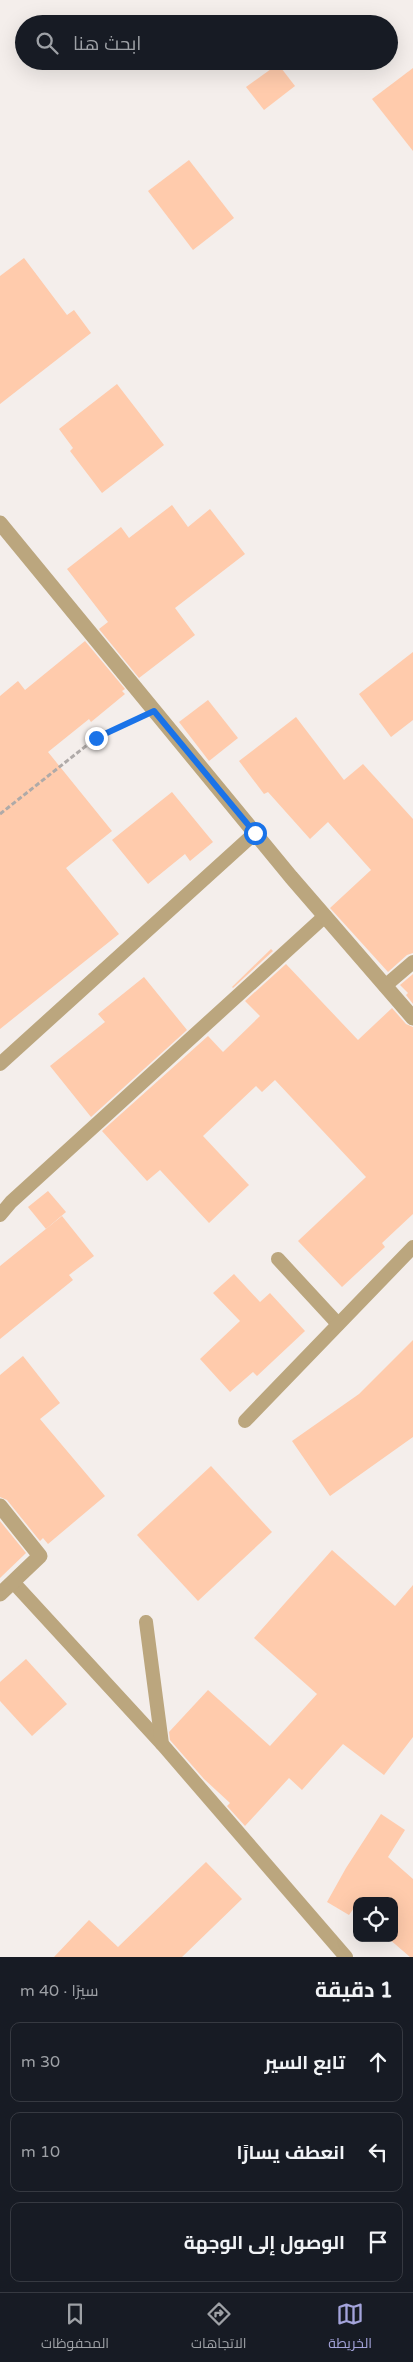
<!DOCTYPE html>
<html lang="ar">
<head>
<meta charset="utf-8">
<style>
	:root { --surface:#171b24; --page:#20242c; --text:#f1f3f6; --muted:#9ea1a6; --line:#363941; --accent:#a4a4db }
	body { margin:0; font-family:"Varela Round",Cairo,sans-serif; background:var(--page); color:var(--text); direction:rtl }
	.controls { position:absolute; right:15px; bottom:15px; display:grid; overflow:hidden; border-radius:10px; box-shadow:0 5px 20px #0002 }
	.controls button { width:45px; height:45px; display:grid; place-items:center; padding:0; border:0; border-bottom:1px solid var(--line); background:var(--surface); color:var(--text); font:25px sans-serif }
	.stop { position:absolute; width:15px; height:15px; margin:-11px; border:4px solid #1a73e8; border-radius:50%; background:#fff }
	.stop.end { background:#1a73e8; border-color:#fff; box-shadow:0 1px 5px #0008 }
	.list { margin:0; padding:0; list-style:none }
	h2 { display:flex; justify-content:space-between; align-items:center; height:65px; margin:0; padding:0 20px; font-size:21px }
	h2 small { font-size:16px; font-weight:400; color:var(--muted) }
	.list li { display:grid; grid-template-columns:32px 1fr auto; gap:15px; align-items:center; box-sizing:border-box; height:80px; margin:0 10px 10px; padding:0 10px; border:1px solid var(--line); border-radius:10px }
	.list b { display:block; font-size:19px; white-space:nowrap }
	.list em { font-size:16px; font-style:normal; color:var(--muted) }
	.icon { flex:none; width:28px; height:28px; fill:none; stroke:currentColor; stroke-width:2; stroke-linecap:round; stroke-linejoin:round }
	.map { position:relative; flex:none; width:413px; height:1957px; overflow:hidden; direction:ltr }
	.search { position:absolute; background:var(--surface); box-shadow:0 5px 20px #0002; left:15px; right:15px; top:15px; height:55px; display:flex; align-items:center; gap:12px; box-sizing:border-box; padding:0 18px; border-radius:28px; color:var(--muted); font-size:19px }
	.sheet { height:335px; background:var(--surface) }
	nav { display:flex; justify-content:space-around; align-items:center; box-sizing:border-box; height:70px; border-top:1px solid var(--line); background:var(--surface); font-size:14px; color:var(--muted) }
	nav a { display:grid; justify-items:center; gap:2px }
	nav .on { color:var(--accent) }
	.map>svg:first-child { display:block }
	.building { fill:#ffcbac }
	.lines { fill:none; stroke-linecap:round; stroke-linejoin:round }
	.path { stroke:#afaaa8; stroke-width:3; stroke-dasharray:5 2.5; stroke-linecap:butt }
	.lane { stroke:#bba67e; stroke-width:14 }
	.street { stroke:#bba67e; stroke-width:15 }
	.route { stroke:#1a73e8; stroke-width:6 }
</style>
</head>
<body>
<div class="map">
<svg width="413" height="1957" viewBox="0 0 413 1957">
	<rect width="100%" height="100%" fill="#f4eeeb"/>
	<g class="building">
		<path d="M278 64 295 86 264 110 246 87Z"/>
		<path d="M413 68V151L372 99Z"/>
		<path d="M189 160 234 218 193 250 148 191Z"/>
		<path d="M24 258 67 315 74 310 91 333 0 404V276Z"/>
		<path d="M117 384 164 445 102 493 70 451 73 448 59 429Z"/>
		<path d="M172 505 188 527 210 509 245 554 175 608 195 635 139 678 99 629 108 622 67 569 121 527 129 538Z"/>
		<path d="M85 641 125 689 122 691 125 694 91 722 89 719 48 752 112 831 66 868 119 934 0 1029V696L18 681 25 690Z"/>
		<path d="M413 652V720L391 737 359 694Z"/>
		<path d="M208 700 238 738 209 761 179 722Z"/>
		<path d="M296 717 344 780 363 764 413 819V953L407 955 388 972 330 908 371 870 328 822 310 839 268 792 264 794 239 761Z"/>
		<path d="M172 792 213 842 190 861 185 854 148 884 112 840Z"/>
		<path d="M271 949 273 951 233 988 232 987Z"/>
		<path d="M286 964 358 1040 392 1008 406 1024 413 1027V1214L382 1243 385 1247 342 1287 298 1241 366 1177 275 1080 262 1092 256 1086 203 1136 249 1185 209 1223 160 1170 147 1181 102 1131 208 1036 223 1052 260 1016 245 1001Z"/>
		<path d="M413 974V1004L406 995 408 993 400 985Z"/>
		<path d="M144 977 187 1030 91 1117 50 1066 105 1022 98 1014Z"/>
		<path d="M48 1191 66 1212 46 1229 28 1207Z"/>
		<path d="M62 1216 94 1256 69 1275 73 1280 0 1339V1266Z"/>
		<path d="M234 1274 260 1302 270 1293 305 1331 257 1376 253 1372 230 1392 200 1359 240 1321 213 1293Z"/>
		<path d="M413 1340V1437L330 1496 292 1441 359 1394Z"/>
		<path d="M23 1356 60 1403 40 1419 105 1496 48 1544 43 1538 40 1541 7 1500 0 1497V1375Z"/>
		<path d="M211 1466 272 1532 198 1601 137 1535Z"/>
		<path d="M0 1521 26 1553 0 1578Z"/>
		<path d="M332 1550 395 1606 413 1585V1737L384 1775 343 1744 302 1790 289 1778 245 1826 227 1806 230 1803 204 1779 170 1740 169 1732 208 1690 270 1746 317 1694 254 1638Z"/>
		<path d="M26 1659 67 1704 32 1736 0 1701V1682Z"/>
		<path d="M381 1814 405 1830 388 1857 413 1879V1957H410L388 1938H394V1901H357V1910L354 1908 349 1915 327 1902 346 1868Z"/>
		<path d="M206 1862 242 1899 182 1957H54L89 1920 118 1947Z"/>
	</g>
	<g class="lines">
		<path class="path" d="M0 814 96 738 131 722"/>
		<g class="lane">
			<path d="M385 986 413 962"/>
			<path d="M0 1064 255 833"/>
			<path d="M0 1215 11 1202 325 916"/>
			<path d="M278 1259 338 1324"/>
			<path d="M245 1421 413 1247"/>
			<path d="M13 1582 162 1744"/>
			<path d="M146 1622 162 1744 346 1957"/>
		</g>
		<g class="street">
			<path d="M0 523 291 877 413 1018"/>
			<path d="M0 1506 40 1556 0 1594"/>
		</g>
	</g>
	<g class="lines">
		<path class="route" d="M96 738 154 711 255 833"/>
	</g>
</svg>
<div class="controls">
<button><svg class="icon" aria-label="locate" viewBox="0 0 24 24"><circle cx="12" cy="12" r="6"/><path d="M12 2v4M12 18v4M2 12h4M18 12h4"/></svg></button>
</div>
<div class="stop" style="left:255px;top:833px"></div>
<div class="stop end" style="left:96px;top:738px"></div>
<div class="search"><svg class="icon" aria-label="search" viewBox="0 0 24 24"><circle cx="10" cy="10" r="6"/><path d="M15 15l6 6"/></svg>ابحث هنا</div>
</div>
<section class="sheet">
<h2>1 دقيقة<small>سيرًا · 40 m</small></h2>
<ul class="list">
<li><svg class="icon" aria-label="ahead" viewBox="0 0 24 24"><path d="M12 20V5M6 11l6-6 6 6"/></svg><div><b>تابع السير</b></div><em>30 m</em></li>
<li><svg class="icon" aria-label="left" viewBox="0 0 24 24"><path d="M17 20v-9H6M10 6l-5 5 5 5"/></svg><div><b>انعطف يسارًا</b></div><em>10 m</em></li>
<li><svg class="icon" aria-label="arrive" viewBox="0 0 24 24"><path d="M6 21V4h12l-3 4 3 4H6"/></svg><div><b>الوصول إلى الوجهة</b></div></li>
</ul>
</section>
<nav>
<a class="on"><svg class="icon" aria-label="map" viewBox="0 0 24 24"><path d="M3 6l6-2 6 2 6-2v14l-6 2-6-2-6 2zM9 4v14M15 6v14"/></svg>الخريطة</a>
<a><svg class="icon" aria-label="directions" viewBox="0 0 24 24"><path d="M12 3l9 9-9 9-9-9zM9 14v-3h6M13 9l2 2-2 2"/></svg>الاتجاهات</a>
<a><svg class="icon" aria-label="saved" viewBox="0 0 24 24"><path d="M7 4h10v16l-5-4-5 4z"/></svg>المحفوظات</a>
</nav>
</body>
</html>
